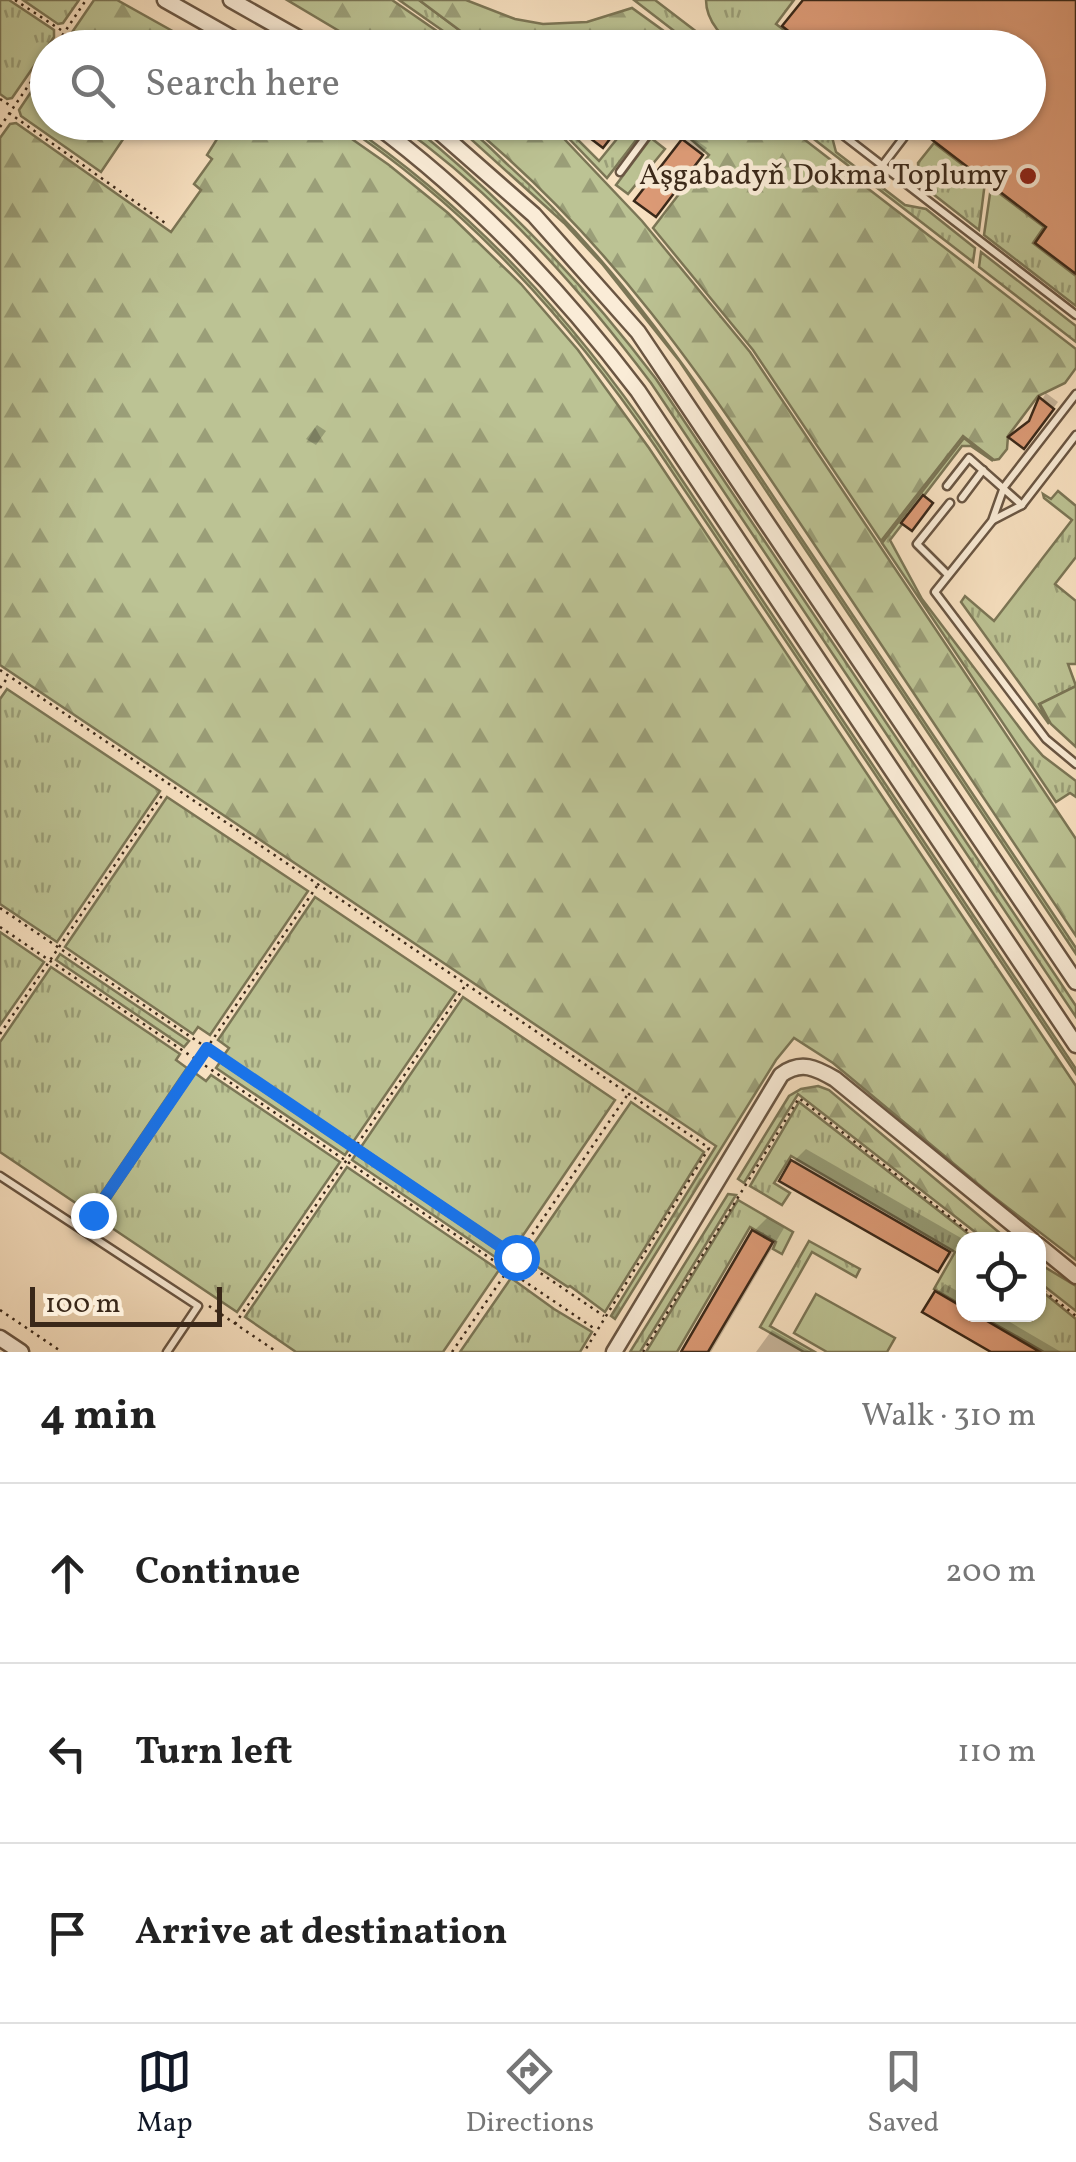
<!DOCTYPE html>
<html lang="en">
<head>
<meta charset="utf-8">
<style>
	:root { --surface:#fff; --page:#f2f2f2; --text:#222; --muted:#767676; --line:#e0e0e0; --accent:#111827 }
	body { margin:0; font-family:Vollkorn,serif; background:var(--page); color:var(--text) }
	.controls { position:absolute; right:30px; bottom:30px; display:grid; overflow:hidden; border-radius:20px; box-shadow:0 2px 8px #0004 }
	.controls button { width:90px; height:90px; display:grid; place-items:center; padding:0; border:0; border-bottom:2px solid var(--line); background:var(--surface); color:var(--text); font:50px sans-serif }
	.scale { position:absolute; left:30px; bottom:25px; width:192px; box-sizing:border-box; padding-left:10px; border:5px solid #3a2819; border-top:0; font-size:28px; line-height:35px; white-space:nowrap; color:#3a2819; -webkit-text-stroke:8px #faecd7; paint-order:stroke }
	.stop { position:absolute; width:30px; height:30px; margin:-22px; border:8px solid #1a73e8; border-radius:50%; background:#fff }
	.stop.end { background:#1a73e8; border-color:#fff; box-shadow:0 2px 10px #0008 }
	.list { margin:0; padding:0; list-style:none }
	h2 { display:flex; justify-content:space-between; align-items:center; height:130px; margin:0; padding:0 40px; font-size:42px }
	h2 small { font-size:32px; font-weight:400; color:var(--muted) }
	.list li { display:grid; grid-template-columns:65px 1fr auto; gap:30px; align-items:center; box-sizing:border-box; height:180px; padding:0 40px; border-top:2px solid var(--line) }
	.list b { display:block; font-size:38px; white-space:nowrap }
	.list em { font-size:32px; font-style:normal; color:var(--muted) }
	.icon { flex:none; width:55px; height:55px; fill:none; stroke:currentColor; stroke-width:2; stroke-linecap:round; stroke-linejoin:round }
	.map { position:relative; flex:none; width:1076px; height:1352px; overflow:hidden }
	.search { position:absolute; background:var(--surface); box-shadow:0 2px 8px #0004; left:30px; right:30px; top:30px; height:110px; display:flex; align-items:center; gap:25px; box-sizing:border-box; padding:0 35px; border-radius:55px; color:var(--muted); font-size:38px }
	.sheet { height:670px; background:var(--surface) }
	nav { display:flex; justify-content:space-around; align-items:center; box-sizing:border-box; height:140px; border-top:2px solid var(--line); background:var(--surface); font-size:28px; color:var(--muted) }
	nav a { display:grid; justify-items:center; gap:5px }
	nav .on { color:var(--accent) }
	.map>svg:first-child { display:block }
	.grass { fill:url(#grass-tufts); stroke:#7b7656; stroke-width:2.5 }
	.forest { fill:url(#forest-firs); stroke:#7b7656; stroke-width:2.5 }
	.pitch { fill:#bcc394; stroke:#7b7656; stroke-width:2.5 }
	.shadow { fill:#0003 }
	.building { fill:#dd9b77; stroke:#3a2819; stroke-width:2.5 }
	.lines { fill:none; stroke-linecap:round; stroke-linejoin:round }
	.service-casing { stroke:#6a5643; stroke-width:11 }
	.minor-casing { stroke:#6a5643; stroke-width:19 }
	.path { stroke:#3a2819; stroke-width:2.5; stroke-dasharray:2.5 5; stroke-linecap:butt }
	.service { stroke:#faecd7; stroke-width:6 }
	.minor { stroke:#faecd7; stroke-width:14 }
	.route { stroke:#1a73e8; stroke-width:12 }
	.poi-dot { fill:#8f2418; stroke:#faecd7; stroke-width:4 }
	.labels { text-anchor:middle; dominant-baseline:central; stroke-width:9; stroke-linejoin:round; paint-order:stroke }
	.poi-label { font-size:30px; fill:#3a2819; stroke:#faecd7; text-anchor:end }
</style>
</head>
<body>
<div class="map">
<svg width="1076" height="1352" viewBox="0 0 1076 1352">
	<defs>
		<pattern id="grass-tufts" width="24" height="20" patternUnits="userSpaceOnUse" patternTransform="scale(2.5)"><rect width="24" height="20" fill="#bcc394"/><path d="M3 7l-1-3M5 7V3M7 7l1-3M15 17l-1-3M17 17v-4M19 17l1-3" fill="none" stroke="#9a9e78"/></pattern>
		<pattern id="forest-firs" width="22" height="20" patternUnits="userSpaceOnUse" patternTransform="scale(2.5)"><rect width="22" height="20" fill="#bcc394"/><path d="M5 1l3.5 6h-7zM16 11l3.5 6h-7z" fill="#9a9e78"/></pattern>
	</defs>
	<rect width="100%" height="100%" fill="#f8e1c1"/>
	<filter id="stains"><feTurbulence type="fractalNoise" baseFrequency=".002" numOctaves="4"/><feColorMatrix values="0 0 0 0 .2 0 0 0 0 .09 0 0 0 0 .02 0 0 0 .5 -.17"/></filter>
	<radialGradient id="worn" r=".72"><stop offset=".6" stop-color="#630" stop-opacity="0"/><stop offset="1" stop-color="#630" stop-opacity=".3"/></radialGradient>
	<g class="grass">
		<path d="M0 0H9L54 30V37L12 98 7 99 0 94Z"/>
		<path d="M23 0H79L63 23 58 24Z"/>
		<path d="M399 0H419L482 47H466Z"/>
		<path d="M634 0H655L706 39 708 47H695Z"/>
		<path d="M706 0H794L776 24 807 47C788 48 761 53 743 48 723 42 706 20 706 0Z"/>
		<path d="M340 123H346C472 209 572 318 658 444L1076 1069V1074L655 446C569 320 468 208 340 123Z"/>
		<path d="M396 123H407L415 128C507 203 585 285 656 379L1076 1006V1017L651 383C577 285 496 194 396 123Z"/>
		<path d="M453 123C472 127 492 150 507 164 627 271 712 405 801 538 893 675 984 812 1076 948V954L680 362 603 265 564 223Z"/>
		<path d="M554 123H578L571 133 599 161 630 123 643 131 607 178Z"/>
		<path d="M793 123H814L832 137 836 152 905 205 926 209 975 248 973 262Z"/>
		<path d="M651 138 665 149 628 194 616 185Z"/>
		<path d="M934 143 985 182 979 230 919 183 918 163Z"/>
		<path d="M991 187 1044 227 1033 243 1076 276V306L984 235Z"/>
		<path d="M981 252 1076 326V342L979 267Z"/>
		<path d="M964 438 993 461 971 446H962L890 540 922 599 1028 739 1043 756 1076 781V797L1070 793 1056 802 882 543Z"/>
		<path d="M1058 491 1076 506V557L1055 584 1076 601V664H1068L1076 686 1039 704 1049 724 961 602 965 596 994 621 1072 520 1044 498 1043 494 1051 499Z"/>
		<path d="M7 689 160 791 57 942 0 904V699Z"/>
		<path d="M167 797 308 891 210 1035 198 1027 193 1034 65 947Z"/>
		<path d="M315 897 456 992 353 1142 224 1055 229 1048 218 1040Z"/>
		<path d="M0 932 44 962 0 1025Z"/>
		<path d="M60 954 189 1041 184 1047 56 960Z"/>
		<path d="M51 967 180 1054 176 1060 187 1068 89 1212 0 1152V1042Z"/>
		<path d="M463 997 615 1100 513 1250 361 1147Z"/>
		<path d="M220 1062 349 1149 345 1155 216 1068Z"/>
		<path d="M195 1073 206 1081 211 1075 340 1162 237 1312 97 1218Z"/>
		<path d="M631 1102 704 1152 605 1312 570 1286 568 1287 524 1258Z"/>
		<path d="M799 1102 975 1239 964 1240 963 1306 934 1289 955 1252 791 1156 774 1183 790 1193 782 1205 750 1186Z"/>
		<path d="M356 1154 508 1257 504 1263 352 1160Z"/>
		<path d="M347 1167 499 1270 443 1352H296L245 1317Z"/>
		<path d="M728 1194 736 1195 640 1352H630Z"/>
		<path d="M738 1200 793 1232 782 1254 773 1249 776 1242 750 1227 677 1352H646Z"/>
		<path d="M809 1241 860 1269 856 1277 812 1252 770 1326 815 1352H804L760 1327Z"/>
		<path d="M511 1278 554 1309 592 1332 580 1352H460Z"/>
		<path d="M1039 1289 1076 1319V1352H1044L979 1315 1038 1314Z"/>
	</g>
	<g class="forest">
		<path d="M94 0H117L201 47H62Z"/>
		<path d="M287 0H392L460 47H366Z"/>
		<path d="M419 0H466L515 19 543 24 587 22 632 8 686 47H482Z"/>
		<path d="M47 68 48 122 134 123 101 172 21 116 19 110Z"/>
		<path d="M16 123 171 232 201 190 194 184 212 159 207 155 227 123H329L389 165 448 213 521 284 578 350 649 448 1076 1086V1260L990 1194 833 1063 794 1038 776 1060 615 1319 611 1316 716 1146 0 665V138L10 124Z"/>
		<path d="M467 123H549L642 221 750 352 1076 839V936C990 807 904 679 818 550 710 389 619 248 467 123Z"/>
		<path d="M672 123H783L1076 349V368L1065 383 1038 396 1008 436 1007 449 999 459 994 460 963 436 881 541 753 350 653 228 709 155Z"/>
		<path d="M1076 686V747L1051 724 1040 704Z"/>
		<path d="M818 1086 829 1090 1007 1239H984L798 1094 744 1183 738 1179 789 1096 801 1089Z"/>
		<path d="M1038 1263 1076 1286V1311L1039 1282Z"/>
	</g>
	<path class="pitch" d="M816 1294 895 1338 887 1352H827L794 1333Z"/>
	<g class="shadow">
		<path d="M689 135 707 148 661 208 683 141Z"/>
		<path d="M1046 393 1058 402 1030 439 1027 425Z"/>
		<path d="M317 425 326 431 316 445 306 439Z"/>
		<path d="M806 1149 961 1238 951 1256 938 1269 793 1162Z"/>
		<path d="M767 1218 784 1228 711 1352H683L754 1231Z"/>
		<path d="M945 1284 964 1295V1314H996L1061 1352H996L937 1293Z"/>
		<path d="M772 1330 811 1352H756Z"/>
	</g>
	<g class="building">
		<path d="M803 0H1076V274L1035 243 1046 227 918 129 915 122H1028V48H810L782 26Z"/>
		<path d="M589 122H623L603 148 582 132Z"/>
		<path d="M682 139 703 155 656 217 634 201Z"/>
		<path d="M1039 397 1054 409 1024 449 1008 437 1029 421Z"/>
		<path d="M923 495 933 503 912 531 901 523Z"/>
		<path d="M791 1160 950 1252 938 1272 779 1181Z"/>
		<path d="M752 1230 773 1242 708 1352H681Z"/>
		<path d="M935 1291 964 1308V1314H975L1040 1352H991L922 1312Z"/>
	</g>
	<g class="lines">
		<g class="service-casing">
			<g id="service">
				<path d="M713 48 719 40 729 48"/>
				<path d="M826 122 1076 315"/>
				<path d="M882 166 911 128"/>
				<path d="M620 172 657 122"/>
				<path d="M1076 394 1004 487 992 521 935 592 1046 739 1076 764"/>
				<path d="M947 486 969 458 1022 505"/>
				<path d="M962 498 983 470"/>
				<path d="M993 520 1022 505 1076 435"/>
				<path d="M948 575 917 544 950 503"/>
				<path d="M0 1176 198 1306 167 1352"/>
			</g>
		</g>
		<g class="minor-casing">
			<g id="minor">
				<path d="M165 0 250 48"/>
				<path d="M231 0 316 48"/>
				<path d="M372 122C475 198 561 290 638 391L1076 1045"/>
				<path d="M428 122 534 215 638 332 1076 982"/>
				<path d="M1038 1245 1076 1276"/>
				<path d="M0 1338 21 1352"/>
				<path d="M614 1352 781 1075C801 1060 816 1068 835 1079L1032 1240"/>
			</g>
		</g>
		<g class="path">
			<path d="M15 0 64 32"/>
			<path d="M54 48 86 0"/>
			<path d="M0 99 11 106"/>
			<path d="M9 113 168 225"/>
			<path d="M0 127 48 57"/>
			<path d="M0 670 709 1148 584 1352"/>
			<path d="M0 688 8 677"/>
			<path d="M0 908 604 1316"/>
			<path d="M0 927 595 1329"/>
			<path d="M0 1034 163 794"/>
			<path d="M88 1223 317 886"/>
			<path d="M1038 1286 1076 1316"/>
			<path d="M209 1306 277 1352"/>
			<path d="M0 1310 62 1352"/>
			<path d="M235 1324 465 986"/>
			<path d="M452 1352 628 1094"/>
			<path d="M643 1352 799 1098 979 1240"/>
		</g>
		<use href="#service" class="service"/>
		<use href="#minor" class="minor"/>
	</g>
	<g class="lines">
		<path class="route" d="M93 1215 207 1048 516 1257"/>
	</g>
	<circle class="poi-dot" cx="1028" cy="176" r="10"/>
	<g class="labels">
		<g class="poi-label">
			<text x="1008" y="176">Aşgabadyň Dokma Toplumy</text>
		</g>
	</g>
	<rect width="100%" height="100%" filter="url(#stains)"/>
	<rect width="100%" height="100%" fill="url(#worn)"/>
</svg>
<div class="controls">
<button><svg class="icon" aria-label="locate" viewBox="0 0 24 24"><circle cx="12" cy="12" r="6"/><path d="M12 2v4M12 18v4M2 12h4M18 12h4"/></svg></button>
</div>
<div class="scale">100 m</div>
<div class="stop" style="left:516px;top:1257px"></div>
<div class="stop end" style="left:93px;top:1215px"></div>
<div class="search"><svg class="icon" aria-label="search" viewBox="0 0 24 24"><circle cx="10" cy="10" r="6"/><path d="M15 15l6 6"/></svg>Search here</div>
</div>
<section class="sheet">
<h2>4 min<small>Walk · 310 m</small></h2>
<ul class="list">
<li><svg class="icon" aria-label="ahead" viewBox="0 0 24 24"><path d="M12 20V5M6 11l6-6 6 6"/></svg><div><b>Continue</b></div><em>200 m</em></li>
<li><svg class="icon" aria-label="left" viewBox="0 0 24 24"><path d="M17 20v-9H6M10 6l-5 5 5 5"/></svg><div><b>Turn left</b></div><em>110 m</em></li>
<li><svg class="icon" aria-label="arrive" viewBox="0 0 24 24"><path d="M6 21V4h12l-3 4 3 4H6"/></svg><div><b>Arrive at destination</b></div></li>
</ul>
</section>
<nav>
<a class="on"><svg class="icon" aria-label="map" viewBox="0 0 24 24"><path d="M3 6l6-2 6 2 6-2v14l-6 2-6-2-6 2zM9 4v14M15 6v14"/></svg>Map</a>
<a><svg class="icon" aria-label="directions" viewBox="0 0 24 24"><path d="M12 3l9 9-9 9-9-9zM9 14v-3h6M13 9l2 2-2 2"/></svg>Directions</a>
<a><svg class="icon" aria-label="saved" viewBox="0 0 24 24"><path d="M7 4h10v16l-5-4-5 4z"/></svg>Saved</a>
</nav>
</body>
</html>
